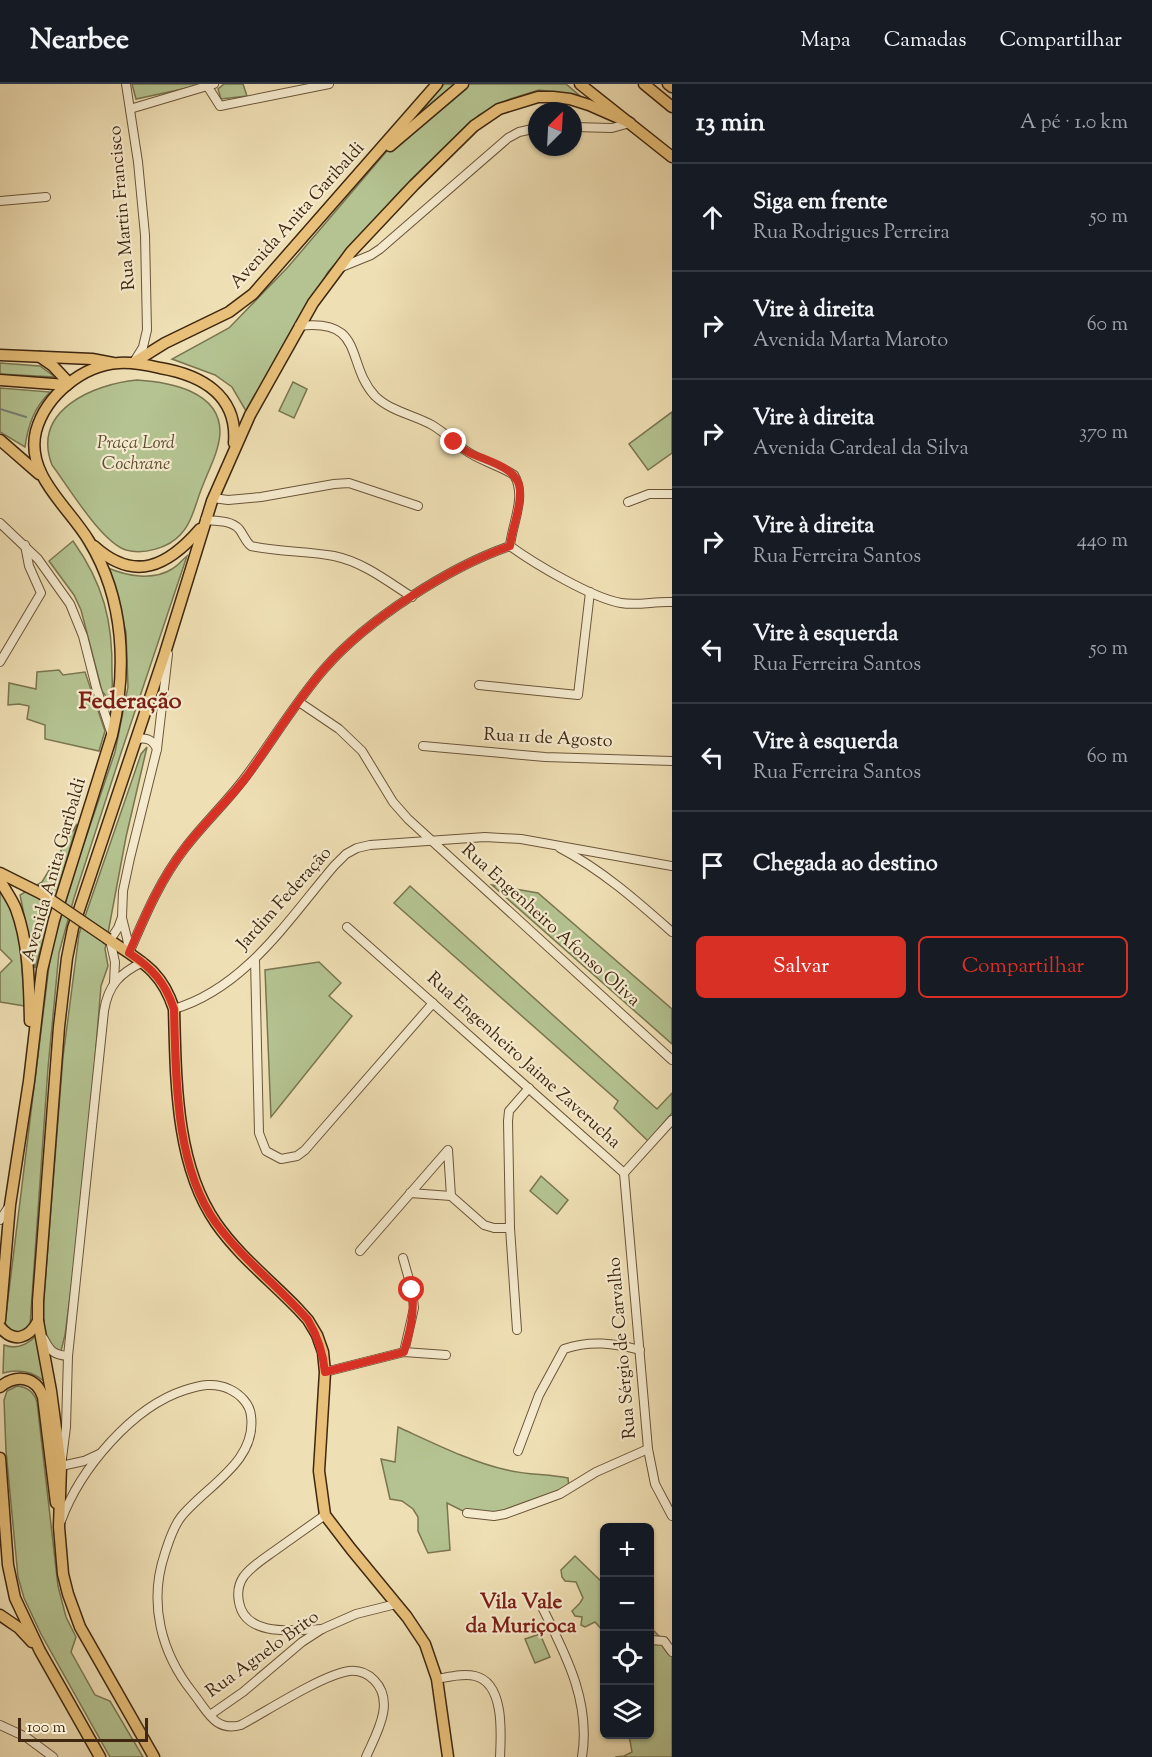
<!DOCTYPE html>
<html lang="pt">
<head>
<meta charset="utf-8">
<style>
	:root { --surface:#171b24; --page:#20242c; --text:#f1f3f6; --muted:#9ea1a6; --line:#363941; --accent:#d93025 }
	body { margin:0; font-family:"Sorts Mill Goudy",serif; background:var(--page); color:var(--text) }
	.controls { position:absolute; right:18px; bottom:18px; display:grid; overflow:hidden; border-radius:9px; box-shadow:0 2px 4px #0004 }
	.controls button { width:54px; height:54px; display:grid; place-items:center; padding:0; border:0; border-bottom:2px solid var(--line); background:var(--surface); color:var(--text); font:30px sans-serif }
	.compass { position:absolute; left:528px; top:18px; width:54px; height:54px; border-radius:50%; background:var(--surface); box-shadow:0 2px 4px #0004; rotate:24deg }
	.scale { position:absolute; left:18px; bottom:15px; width:130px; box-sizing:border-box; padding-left:6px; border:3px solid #3f2710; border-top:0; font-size:16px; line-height:21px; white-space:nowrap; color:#3f2710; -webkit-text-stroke:4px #f5eace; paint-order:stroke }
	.stop { position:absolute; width:18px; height:18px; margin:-14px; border:4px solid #d93025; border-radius:50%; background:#fff }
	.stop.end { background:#d93025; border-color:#fff; box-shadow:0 2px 6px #0008 }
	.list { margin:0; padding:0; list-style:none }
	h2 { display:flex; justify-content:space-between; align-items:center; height:78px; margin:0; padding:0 24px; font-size:26px }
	h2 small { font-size:20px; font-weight:400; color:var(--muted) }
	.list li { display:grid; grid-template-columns:39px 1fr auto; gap:18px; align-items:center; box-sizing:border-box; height:108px; padding:0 24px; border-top:2px solid var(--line) }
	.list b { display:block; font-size:22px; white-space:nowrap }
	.list p { margin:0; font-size:20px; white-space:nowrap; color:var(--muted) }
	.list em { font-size:20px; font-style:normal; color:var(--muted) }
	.actions { display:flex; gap:12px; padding:18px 24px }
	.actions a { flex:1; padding:14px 0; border:2px solid var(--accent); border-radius:9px; text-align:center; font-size:21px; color:var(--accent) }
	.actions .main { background:var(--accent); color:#fff }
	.icon { flex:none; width:33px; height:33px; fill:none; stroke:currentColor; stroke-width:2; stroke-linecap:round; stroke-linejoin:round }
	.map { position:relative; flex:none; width:672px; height:1673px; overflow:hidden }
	header { display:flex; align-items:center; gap:36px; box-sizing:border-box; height:84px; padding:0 30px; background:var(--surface); border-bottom:2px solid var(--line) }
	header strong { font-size:28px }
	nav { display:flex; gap:33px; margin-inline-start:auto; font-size:21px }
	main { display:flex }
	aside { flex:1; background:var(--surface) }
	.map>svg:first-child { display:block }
	.green { fill:#b4c391; stroke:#7a7550; stroke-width:1.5 }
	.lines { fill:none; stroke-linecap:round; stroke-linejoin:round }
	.stream { stroke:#778074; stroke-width:2 }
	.minor-casing { stroke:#6b5539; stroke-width:10 }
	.major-casing { stroke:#3f2710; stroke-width:13 }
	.minor { stroke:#f5eace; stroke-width:8 }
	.major { stroke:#e8c07a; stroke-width:10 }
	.major-bridge-casing { stroke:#3f2710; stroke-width:13; stroke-linecap:butt }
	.major-bridge { stroke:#e8c07a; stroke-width:10 }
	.route { stroke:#d93025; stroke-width:8 }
	.labels { text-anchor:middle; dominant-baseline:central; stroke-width:4.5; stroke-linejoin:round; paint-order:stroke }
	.street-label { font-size:18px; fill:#3f2710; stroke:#f5eace }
	.park-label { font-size:18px; font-style:italic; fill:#5c4e30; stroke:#f5eace }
	.quarter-label { font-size:21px; font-weight:bold; fill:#7a1f14; stroke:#f5eace }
	.district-label { font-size:24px; font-weight:bold; fill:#7a1f14; stroke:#f5eace }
</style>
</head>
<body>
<header>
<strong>Nearbee</strong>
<nav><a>Mapa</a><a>Camadas</a><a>Compartilhar</a></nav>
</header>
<main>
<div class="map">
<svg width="672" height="1673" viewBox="0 0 672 1673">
	<rect width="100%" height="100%" fill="#efdfb4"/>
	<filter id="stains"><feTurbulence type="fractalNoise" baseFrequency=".00333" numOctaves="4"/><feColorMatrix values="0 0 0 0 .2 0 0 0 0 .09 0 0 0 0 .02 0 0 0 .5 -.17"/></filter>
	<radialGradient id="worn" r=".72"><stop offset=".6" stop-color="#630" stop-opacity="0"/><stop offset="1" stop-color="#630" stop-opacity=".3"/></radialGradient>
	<g class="green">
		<path d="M132 0H206L136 15Z"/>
		<path d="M224 0H243L247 12 221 15 218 5Z"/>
		<path d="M444 0H566L579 11 539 6 510 15 479 31 401 106 328 188 246 327 232 303 215 291 172 275 229 244 288 183Z"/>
		<path d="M0 279 40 282 55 293 0 290Z"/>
		<path d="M137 296C169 298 221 307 220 349 219 367 209 385 203 401 196 417 193 437 181 450 169 464 143 471 126 466 101 458 68 402 52 381 31 326 94 300 137 296Z"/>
		<path d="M293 298 307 305 294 334 279 327Z"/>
		<path d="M0 304 50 308C34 324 28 341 25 363L0 348Z"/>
		<path d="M672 328V369L648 386 629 360Z"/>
		<path d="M73 457C103 499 113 537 112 589 112 597 114 609 108 615L102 607 81 526 74 511 49 477Z"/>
		<path d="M187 472 121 669 74 814 59 869 48 984 30 1241 24 1250 10 1246 5 1239 51 866 78 777 115 668 128 603 126 548 108 484C127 492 153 497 172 485 178 482 182 476 187 472Z"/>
		<path d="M59 586 63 591 85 588 105 647 99 667 45 655V641L27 635 29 622 19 620 8 621 9 599 36 605 37 588Z"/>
		<path d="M147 663 126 753 105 865 108 882 101 902 85 1098 65 1251 61 1267 46 1260 42 1238 63 973 79 850 141 670Z"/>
		<path d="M77 740 35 884 20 811 42 798Z"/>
		<path d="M492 801 538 809 672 925V960Z"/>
		<path d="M410 802 657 1025 672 1009V1029L648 1057 614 1024 618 1017 394 819Z"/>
		<path d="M0 806 18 838 25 922 0 918V889L12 877 0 865Z"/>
		<path d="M319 878 341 899 329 912 352 932 271 1033 265 886Z"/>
		<path d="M541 1092 568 1116 557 1130 530 1107Z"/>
		<path d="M36 1252 44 1297C32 1287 17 1285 3 1289L4 1261C17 1266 27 1261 36 1252Z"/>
		<path d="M17 1302C28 1303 34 1308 37 1318L58 1502 66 1533 76 1553 71 1568 95 1611 110 1617 143 1673H110L41 1550 24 1514 18 1493 6 1367 4 1316 7 1307Z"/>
		<path d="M398 1343C431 1358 473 1379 507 1386 527 1391 548 1390 568 1394L569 1405 494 1432 467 1429 447 1419 450 1466 428 1469 418 1447V1433L413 1425 402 1417 390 1415 381 1375 395 1378Z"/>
		<path d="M575 1472 604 1500V1548L595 1538 585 1543 581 1541 582 1533 575 1532 572 1527 580 1519 583 1514 576 1498 565 1497 562 1493 561 1486Z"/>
		<path d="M650 1543 664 1557 672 1568V1673H615L624 1672 632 1668 629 1651 650 1650Z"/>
		<path d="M540 1550 550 1573 535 1579 525 1555Z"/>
	</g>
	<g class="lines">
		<path class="stream" d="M0 325 26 333"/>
		<g class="minor-casing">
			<g id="minor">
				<path d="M126 0 138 78 145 151 147 246 143 263 135 276"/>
				<path d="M208 3 220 22 329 0"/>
				<path d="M130 25 214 0"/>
				<path d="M573 43 612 44 630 39"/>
				<path d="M0 117 46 113"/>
				<path d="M339 184 371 171 380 165 508 54 519 48 537 44"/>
				<path d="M299 242C366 234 345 280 375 312 390 327 414 331 432 341 444 348 454 358 465 366 480 377 499 381 514 391 527 412 512 440 510 462"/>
				<path d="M213 414 228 416 261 413 334 400 349 399 418 422"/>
				<path d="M628 418 649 410H672"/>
				<path d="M205 436C216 437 231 436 239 445 244 451 245 457 251 462 278 468 307 467 334 472 363 478 387 497 412 513"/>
				<path d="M0 439 38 475 70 520 83 552 96 603 112 651"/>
				<path d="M510 462C535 480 592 514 621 519 638 522 655 517 672 518"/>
				<path d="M0 578 41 509 29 482 25 461"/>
				<path d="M479 601 578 611 590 508"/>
				<path d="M299 618 339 645 362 667 393 718 408 735 672 976"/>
				<path d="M137 655C147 653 153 656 157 665"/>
				<path d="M423 662 545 673 672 677"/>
				<path d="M560 764C602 786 637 817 672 848"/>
				<path d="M122 834 127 854 129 868"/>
				<path d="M347 843 624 1089"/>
				<path d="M129 869C145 832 160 796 185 764 204 739 228 717 247 691 273 656 296 617 325 584 367 536 449 483 510 462"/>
				<path d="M255 875 259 1049 266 1067 281 1075 297 1072 305 1066 433 919"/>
				<path d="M114 898 115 878 110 856 118 844 122 833 123 807 130 774 157 665 168 570"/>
				<path d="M174 925C245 904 288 836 334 782L346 770 357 764 370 761 485 753 521 755 672 782"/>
				<path d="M624 1089 648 1365 655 1400 672 1432"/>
				<path d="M624 1089 672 1036"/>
				<path d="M410 1109 451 1112"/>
				<path d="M0 1136 10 1121"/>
				<path d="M360 1167 448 1066 451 1112 484 1141 494 1144H510"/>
				<path d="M403 1174 412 1206 414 1224 404 1268"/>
				<path d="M517 1246 510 1144 508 1037 509 1027 529 1004"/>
				<path d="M44 1255C50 1267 54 1271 68 1272"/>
				<path d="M325 1288 404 1268 446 1271"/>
				<path d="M518 1367 539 1311 564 1265C590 1256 614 1259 640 1266"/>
				<path d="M99 1370 84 1377 61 1382 66 1343 68 1272 104 927C108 901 120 889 143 878"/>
				<path d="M467 1429 494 1432 505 1430 560 1410 596 1388 648 1365"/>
				<path d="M61 1437C80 1385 132 1323 185 1306 200 1301 215 1298 229 1305 240 1310 250 1320 251 1332 257 1378 206 1402 181 1433 173 1443 169 1457 165 1469 148 1519 161 1569 193 1609 208 1628 215 1648 241 1641 267 1627 322 1591 349 1587 358 1586 367 1589 374 1596 396 1618 376 1650 366 1673"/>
				<path d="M542 1523C566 1571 591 1618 582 1673"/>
				<path d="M322 1545C296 1546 245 1554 239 1518 237 1508 239 1499 244 1492 252 1482 263 1475 273 1468 290 1456 308 1443 325 1431"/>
				<path d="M651 1556 664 1557 672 1568"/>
				<path d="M437 1595C449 1593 463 1589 475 1592 505 1599 501 1651 500 1673"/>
				<path d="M210 1631 243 1608 302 1558 322 1545 356 1530 396 1520"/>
				<path d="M0 1641 26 1653 53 1673"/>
			</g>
		</g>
		<g class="major-casing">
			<g id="major">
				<path d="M580 0 672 73"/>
				<path d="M644 0 672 23"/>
				<path d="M668 0 672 3"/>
				<path d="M390 62 463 0"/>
				<path d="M0 271 92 275 113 279"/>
				<path d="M40 273 53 282 69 299"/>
				<path d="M133 279 165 259 229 228 253 210 437 0"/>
				<path d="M0 296 67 301"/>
				<path d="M0 356 39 390"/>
				<path d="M94 462C135 499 168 482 200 445"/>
				<path d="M0 789 42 810"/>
				<path d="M0 796C5 806 12 815 16 825 29 860 29 900 30 937"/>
				<path d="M108 855C140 877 161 885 174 925 176 994 175 1080 216 1139 238 1171 271 1197 298 1225L308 1236 317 1251 323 1268 325 1288 319 1387 325 1431 351 1465 407 1533 425 1560 437 1595 448 1673"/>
				<path d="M0 1236 10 1121 29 997 42 886 54 836 112 651C127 586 125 516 89 457 69 423 25 391 36 347 46 311 83 281 119 279 133 278 147 281 160 284 201 291 238 311 234 359"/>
				<path d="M0 1243C14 1260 29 1254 38 1237"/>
				<path d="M0 1303C16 1290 36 1292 43 1313L56 1419"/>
				<path d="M0 1374 8 1481 15 1514 40 1567 100 1673"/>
				<path d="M0 1531 19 1544 32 1558"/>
				<path d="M154 1673 80 1543 68 1510 63 1490 59 1443 61 1382 51 1307 38 1237V1217L59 943 67 874 73 844 165 569 212 417 250 331 313 219 351 168 414 101 474 42 499 25 538 13H553L570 15 589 21 630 39"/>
			</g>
		</g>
		<use href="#minor" class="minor"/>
		<use href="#major" class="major"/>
		<g class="major-bridge-casing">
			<path id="major-bridge" d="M42 810 108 855"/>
		</g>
		<use href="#major-bridge" class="major-bridge"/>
	</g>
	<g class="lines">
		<path class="route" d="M412 1206C415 1228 410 1247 404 1268L325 1288C323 1268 318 1253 308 1236 279 1203 242 1175 216 1139 175 1082 176 993 174 925 165 898 152 884 129 869 145 832 160 796 185 764 204 739 228 717 247 692 273 656 296 617 325 584 367 536 449 483 510 462 512 444 521 425 520 406 519 384 487 377 470 369 464 366 459 362 454 358"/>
	</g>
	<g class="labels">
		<g class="street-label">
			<text transform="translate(123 124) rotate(-95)">Rua Martin Francisco</text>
			<text transform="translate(298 132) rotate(-48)">Avenida Anita Garibaldi</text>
			<text transform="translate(548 655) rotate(3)">Rua 11 de Agosto</text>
			<text transform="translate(55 786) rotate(-74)">Avenida Anita Garibaldi</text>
			<text transform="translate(285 815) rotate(-48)">Jardim Federação</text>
			<text transform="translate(550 842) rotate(42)">Rua Engenheiro Afonso Oliva</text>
			<text transform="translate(523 977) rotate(42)">Rua Engenheiro Jaime Zaverucha</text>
			<text transform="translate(623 1264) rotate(-95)">Rua Sérgio de Carvalho</text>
			<text transform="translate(263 1571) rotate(-36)">Rua Agnelo Brito</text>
		</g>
		<g class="park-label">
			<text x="136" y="360">Praça Lord<tspan x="136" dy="21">Cochrane</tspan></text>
		</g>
		<g class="quarter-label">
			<text x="521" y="1519">Vila Vale<tspan x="521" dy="24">da Muriçoca</tspan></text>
		</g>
		<g class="district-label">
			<text x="130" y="618">Federação</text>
		</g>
	</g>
	<rect width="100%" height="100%" filter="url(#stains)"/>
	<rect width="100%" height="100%" fill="url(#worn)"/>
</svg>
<div class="controls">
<button>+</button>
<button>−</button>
<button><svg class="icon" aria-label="locate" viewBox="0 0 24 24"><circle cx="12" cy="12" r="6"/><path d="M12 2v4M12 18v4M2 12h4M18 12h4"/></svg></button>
<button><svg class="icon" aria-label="layers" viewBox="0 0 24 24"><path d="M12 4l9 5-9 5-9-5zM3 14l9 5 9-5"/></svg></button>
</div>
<svg class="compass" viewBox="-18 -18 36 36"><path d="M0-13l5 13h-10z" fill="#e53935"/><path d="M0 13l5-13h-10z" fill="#9ea1a6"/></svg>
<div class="scale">100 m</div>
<div class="stop" style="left:412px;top:1206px"></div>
<div class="stop end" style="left:454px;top:358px"></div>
</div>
<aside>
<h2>13 min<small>A pé · 1.0 km</small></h2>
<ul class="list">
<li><svg class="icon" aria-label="ahead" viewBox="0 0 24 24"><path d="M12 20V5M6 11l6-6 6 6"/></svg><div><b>Siga em frente</b><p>Rua Rodrigues Perreira</p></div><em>50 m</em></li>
<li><svg class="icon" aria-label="right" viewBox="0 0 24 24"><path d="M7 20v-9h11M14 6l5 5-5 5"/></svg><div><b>Vire à direita</b><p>Avenida Marta Maroto</p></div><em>60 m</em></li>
<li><svg class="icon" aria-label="right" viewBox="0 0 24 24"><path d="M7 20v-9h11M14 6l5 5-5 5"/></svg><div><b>Vire à direita</b><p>Avenida Cardeal da Silva</p></div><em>370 m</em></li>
<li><svg class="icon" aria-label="right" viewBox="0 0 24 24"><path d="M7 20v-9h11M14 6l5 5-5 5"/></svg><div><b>Vire à direita</b><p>Rua Ferreira Santos</p></div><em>440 m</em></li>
<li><svg class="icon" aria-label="left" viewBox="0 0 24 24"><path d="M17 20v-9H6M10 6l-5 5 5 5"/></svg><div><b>Vire à esquerda</b><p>Rua Ferreira Santos</p></div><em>50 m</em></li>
<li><svg class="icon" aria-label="left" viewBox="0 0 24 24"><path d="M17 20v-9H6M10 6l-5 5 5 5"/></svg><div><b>Vire à esquerda</b><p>Rua Ferreira Santos</p></div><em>60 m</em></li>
<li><svg class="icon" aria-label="arrive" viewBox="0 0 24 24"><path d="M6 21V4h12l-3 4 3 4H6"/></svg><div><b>Chegada ao destino</b></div></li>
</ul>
<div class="actions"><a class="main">Salvar</a><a>Compartilhar</a></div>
</aside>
</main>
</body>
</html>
